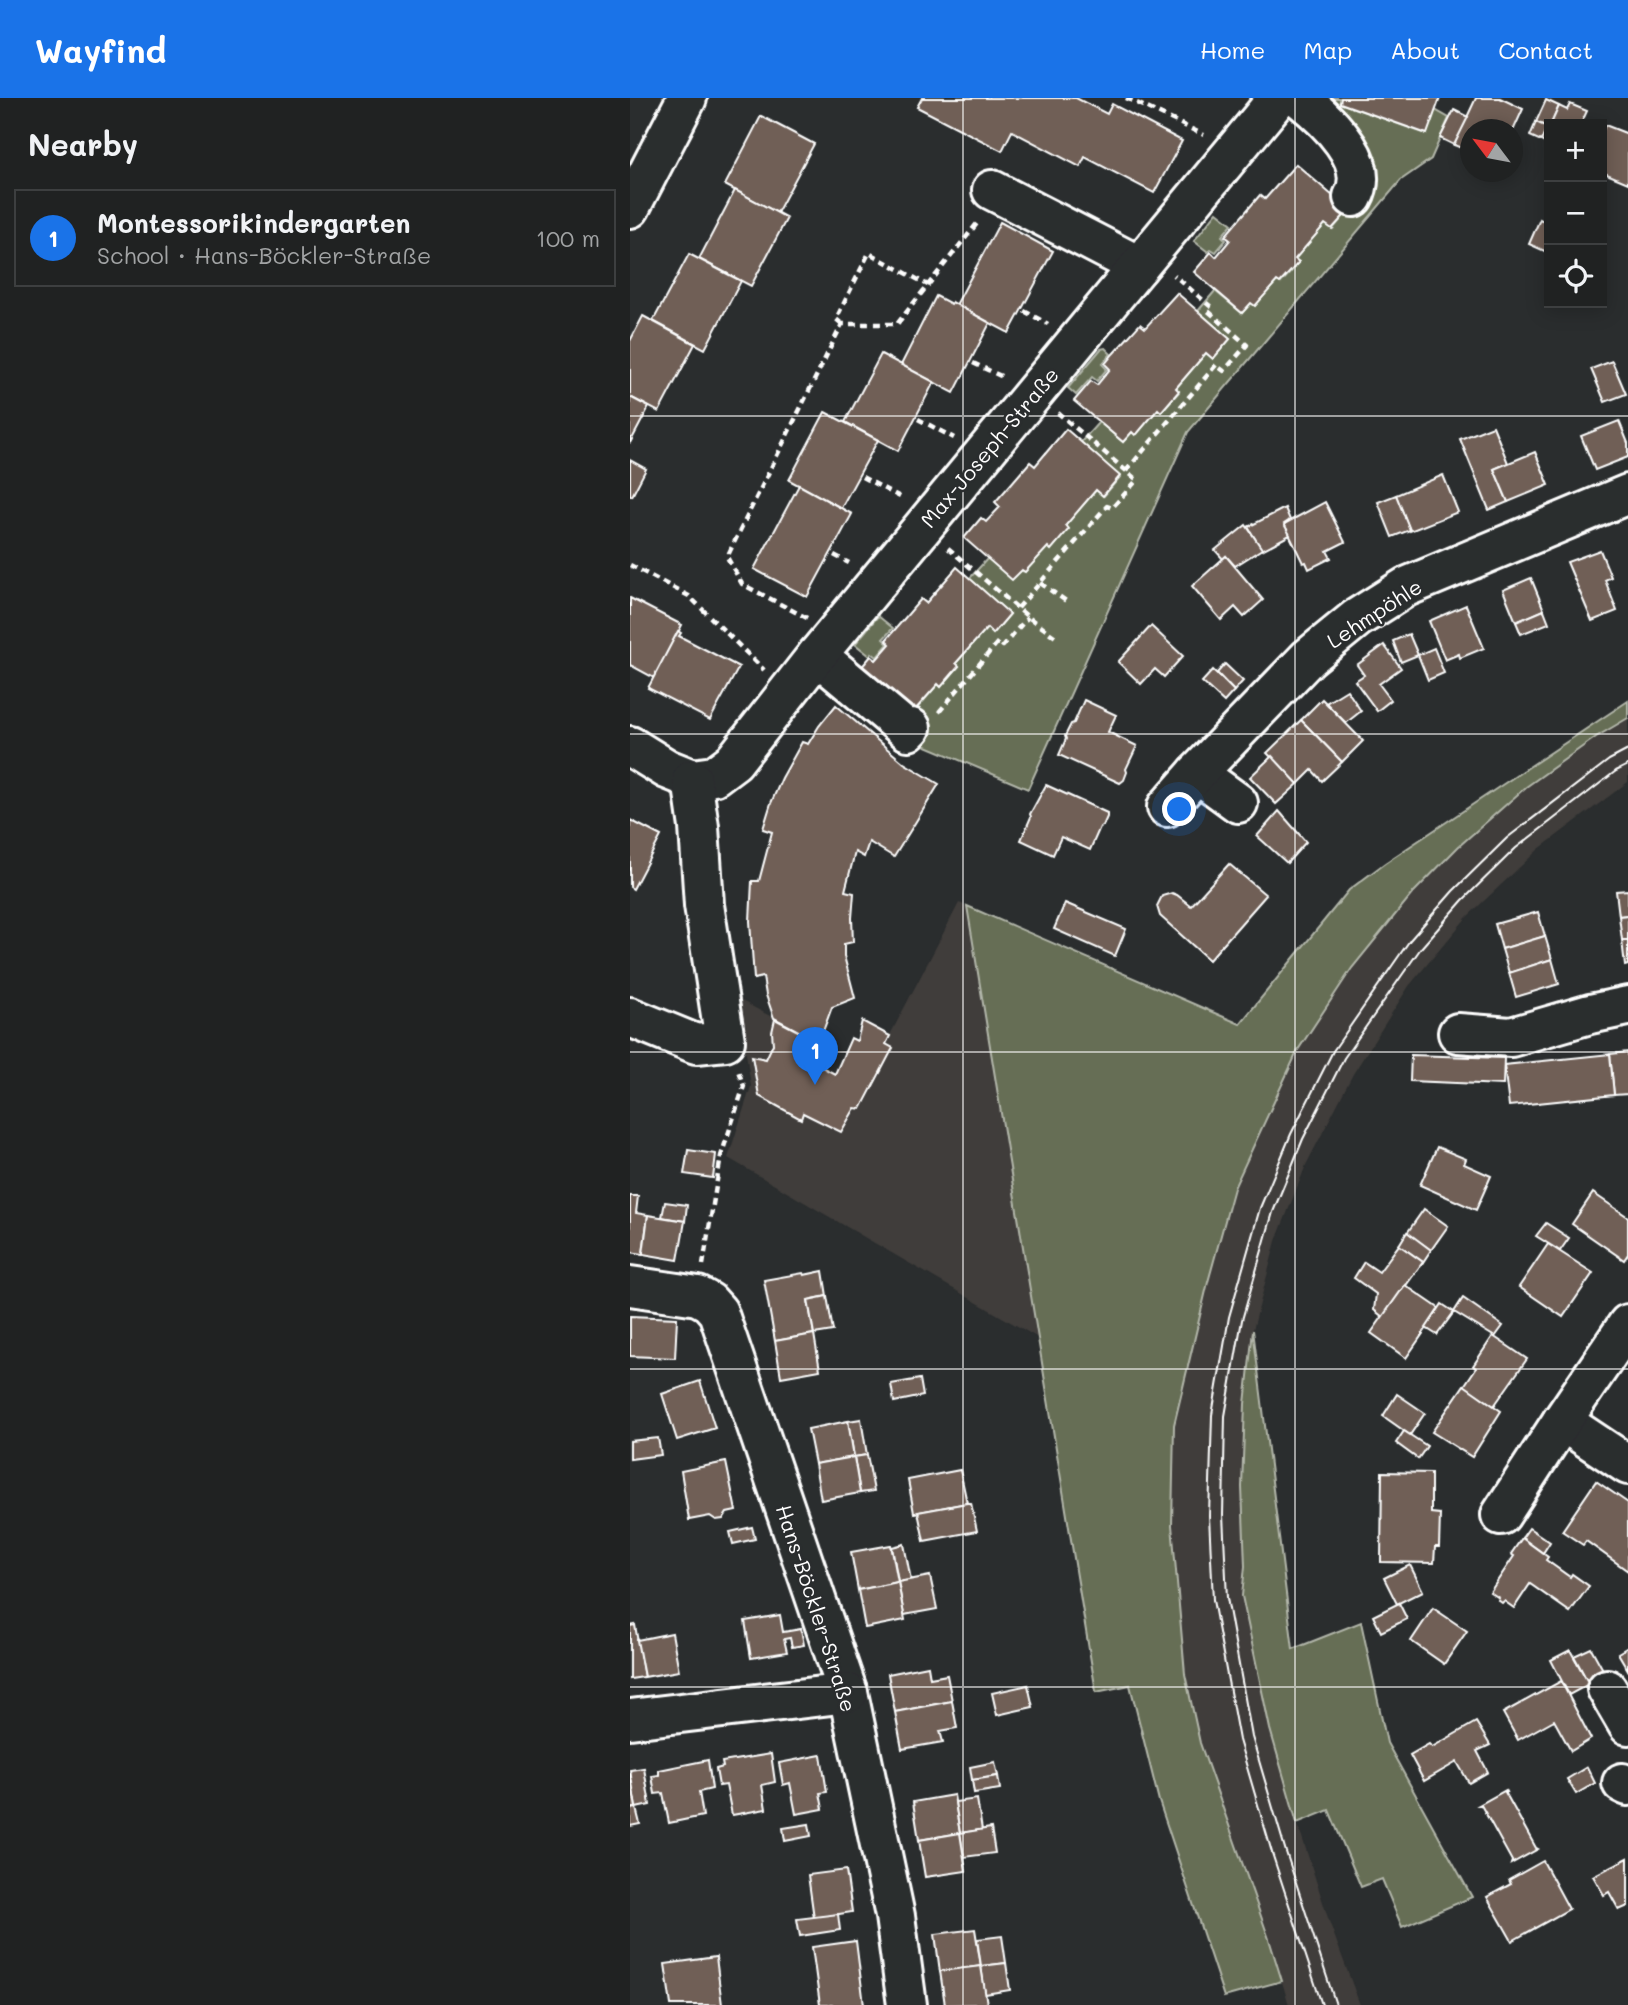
<!DOCTYPE html>
<html lang="en">
<head>
<meta charset="utf-8">
<style>
	:root { --surface:#202222; --page:#282a2a; --text:#f1f3f6; --muted:#a2a4a5; --line:#3d3f40; --accent:#1a73e8 }
	body { margin:0; font-family:Mali,sans-serif; background:var(--page); color:var(--text) }
	.controls { position:absolute; right:21px; top:21px; display:grid; overflow:hidden; border-radius:0px; box-shadow:0 4px 18px #0003 }
	.controls button { width:63px; height:63px; display:grid; place-items:center; padding:0; border:0; border-bottom:2px solid var(--line); background:var(--surface); color:var(--text); font:35px sans-serif }
	.compass { position:absolute; left:830px; top:21px; width:63px; height:63px; border-radius:50%; background:var(--surface); box-shadow:0 4px 18px #0003; rotate:302deg }
	.you { position:absolute; left:550px; top:712px; width:24px; height:24px; margin:-18px; border:5px solid #fff; border-radius:50%; background:#1a73e8; box-shadow:0 0 0 10px #1a73e833 }
	.badge { display:grid; place-items:center; width:46px; height:46px; border-radius:50%; background:var(--accent); color:#fff; font-size:23px; font-weight:700 }
	.pin { position:absolute; translate:-50% -58px; filter:drop-shadow(0 2px 4px #0008) }
	.pin::after { content:''; position:absolute; top:37px; width:24px; height:21px; background:inherit; clip-path:polygon(0 0,100% 0,50% 100%) }
	.list { margin:0; padding:0; list-style:none }
	h2 { display:flex; justify-content:space-between; align-items:center; height:91px; margin:0; padding:0 28px; font-size:30px }
	h2 small { font-size:23px; font-weight:400; color:var(--muted) }
	.list li { display:grid; grid-template-columns:46px 1fr auto; gap:21px; align-items:center; box-sizing:border-box; height:98px; margin:0 14px 14px; padding:0 14px; border:2px solid var(--line); border-radius:0px }
	.list b { display:block; font-size:26px; white-space:nowrap }
	.list p { margin:0; font-size:23px; white-space:nowrap; color:var(--muted) }
	.list em { font-size:23px; font-style:normal; color:var(--muted) }
	.icon { flex:none; width:38px; height:38px; fill:none; stroke:currentColor; stroke-width:2; stroke-linecap:round; stroke-linejoin:round }
	.map { position:relative; flex:none; width:998px; height:1907px; overflow:hidden }
	header { display:flex; align-items:center; gap:42px; box-sizing:border-box; height:98px; padding:0 35px; background:var(--accent); color:#fff }
	header strong { font-size:33px }
	nav { display:flex; gap:38px; margin-inline-start:auto; font-size:24px }
	main { display:flex }
	aside { flex:1; background:var(--surface) }
	.map>svg:first-child { display:block }
	.built { fill:#3f3c3a }
	.green { fill:#666e54; stroke:#b2b6aa; stroke-width:2 }
	.building { fill:#6f5f57; stroke:#fff; stroke-width:2 }
	.lines { fill:none; stroke-linecap:round; stroke-linejoin:round }
	.minor-casing { stroke:#fff; stroke-width:44 }
	.path { stroke:#fff; stroke-width:4.5; stroke-dasharray:7 5; stroke-linecap:butt }
	.minor { stroke:#2a2d2e; stroke-width:38 }
	.tram { stroke:#fff; stroke-width:2 }
	.grid { fill:none; stroke:#fff; stroke-width:2; stroke-opacity:0.55 }
	.labels { text-anchor:middle; dominant-baseline:central; stroke-width:5; stroke-linejoin:round; paint-order:stroke }
	.street-label { font-size:21px; fill:#fff; stroke:#2a2d2e }
</style>
</head>
<body>
<header>
<strong>Wayfind</strong>
<nav><a>Home</a><a>Map</a><a>About</a><a>Contact</a></nav>
</header>
<main>
<aside>
<h2>Nearby<small></small></h2>
<ul class="list">
<li><span class="badge">1</span><div><b>Montessorikindergarten</b><p>School · Hans-Böckler-Straße</p></div><em>100 m</em></li>
</ul>
</aside>
<div class="map">
<svg width="998" height="1907" viewBox="0 0 998 1907">
	<rect width="100%" height="100%" fill="#2a2d2e"/>
	<filter id="ink" filterUnits="userSpaceOnUse"><feTurbulence type="fractalNoise" baseFrequency=".0143" numOctaves="2"/><feDisplacementMap in="SourceGraphic" scale="14" xChannelSelector="R" yChannelSelector="G"/><feConvolveMatrix kernelMatrix="1 2 1 2 8 2 1 2 1" color-interpolation-filters="sRGB"/></filter>
	<g filter="url(#ink)">
		<g class="built">
			<path d="M998 620V684L909 751 837 819 779 888 723 976 676 1067 646 1143 623 1232 615 1306V1468L612 1498 640 1631 655 1686 699 1823 730 1907H659L639 1841 570 1645 555 1576 542 1427 544 1327 578 1184 604 1090 668 952 722 870 782 796 828 749 896 689 966 639Z"/>
			<path d="M329 805 337 808 408 1240 98 1060 121 988 108 901 189 944 184 965 205 976 221 940 227 943 232 923 260 937Z"/>
		</g>
		<g class="green">
			<path d="M690 0H711L710 5 796 36 805 12 819 20 801 61 771 82 558 334 398 691 282 642 273 619 282 609 286 612 308 586 311 589 329 568 326 565 357 530 364 535 380 516 339 481 358 460 395 474 466 392 474 398 490 379 451 344 469 324 493 344 502 334 507 336 528 311 531 314 549 294 546 290 576 255 583 260 600 241 568 213 585 193 612 215 621 205 625 208 647 183 651 185 669 165 665 161 695 126 703 131 719 112Z"/>
			<path d="M587 114 602 126 592 138 596 142 586 154 581 151 578 154 564 143Z"/>
			<path d="M475 250 481 256 472 266 477 271 467 283 462 279 446 297 438 290 471 251Z"/>
			<path d="M248 518 263 530 253 541 258 546 247 559 242 555 240 558 225 546Z"/>
			<path d="M998 603V620L966 639 896 689 828 749 782 796 722 870 668 952 604 1090 578 1184 544 1327 542 1427 555 1576 570 1645 639 1841 652 1883 594 1899 529 1703 500 1587 466 1594 337 808 610 926 719 792 755 765Z"/>
			<path d="M623 1232 663 1551 731 1524 757 1645 842 1799 772 1829 752 1781 731 1789 699 1712 667 1725 640 1631 612 1498 615 1468 612 1389 615 1306Z"/>
		</g>
		<g class="building">
			<path d="M292 0H446L477 16 482 6 552 43 524 95 455 59 450 69 382 33 372 53 287 9Z"/>
			<path d="M711 0H810L797 36 710 5Z"/>
			<path d="M846 0H870L893 11 883 33V32H841V54L824 47Z"/>
			<path d="M916 2 929 8 921 26 917 29 906 24Z"/>
			<path d="M940 6 957 13 951 26H921L929 8 937 12Z"/>
			<path d="M824 12 838 19 824 47 810 40Z"/>
			<path d="M131 18 184 46 147 115 95 87Z"/>
			<path d="M906 24 917 29 911 43 900 38Z"/>
			<path d="M919 26V47L911 43Z"/>
			<path d="M975 27 998 36V85L972 74V35Z"/>
			<path d="M666 66 719 112 702 131 695 126 665 161 669 164 650 185 647 183 625 208 621 205 612 215 564 174 581 154 586 159 600 142 595 138 630 97 635 101Z"/>
			<path d="M105 92 157 120 121 188 69 161Z"/>
			<path d="M910 121 919 126V155L899 146Z"/>
			<path d="M370 124 423 153 379 235 326 207Z"/>
			<path d="M59 156 111 183 75 251 23 223Z"/>
			<path d="M547 195 600 241 583 261 576 255 546 290 549 293 531 314 528 311 507 336 505 337 502 334 493 344 444 303 461 283 467 287 480 271 475 266 483 256 510 226 515 230Z"/>
			<path d="M306 198 321 206 322 204 360 225 324 295 271 267Z"/>
			<path d="M13 218 65 246 29 314 0 299V243Z"/>
			<path d="M251 256 304 284 268 353 215 324Z"/>
			<path d="M982 263 996 296 975 304 961 271Z"/>
			<path d="M0 299 19 309 0 345Z"/>
			<path d="M195 314 248 342 211 410 159 382Z"/>
			<path d="M989 323 998 345V359L965 372 951 338Z"/>
			<path d="M863 328 878 365 864 371 878 404 859 412 830 341Z"/>
			<path d="M436 331 490 378 473 398 466 392 436 427 439 431 421 452 418 449 395 474 392 472 382 482 334 440 351 420 356 424 370 409 365 404 374 394 400 364 405 368Z"/>
			<path d="M905 354 919 387 878 404 864 371Z"/>
			<path d="M0 362 16 371 2 398 0 397Z"/>
			<path d="M813 377 828 414 780 433 766 397Z"/>
			<path d="M169 387 222 416 177 499 124 471Z"/>
			<path d="M766 397 780 432 762 439 748 404Z"/>
			<path d="M695 404 715 444 697 453 701 460 679 471 676 464 673 465 654 426Z"/>
			<path d="M655 410 660 422 654 426 660 437 632 452 618 429Z"/>
			<path d="M616 427 632 451 605 468 596 458 593 461 585 452Z"/>
			<path d="M970 452 981 479 975 482 987 513 962 523 937 464Z"/>
			<path d="M596 458 633 502 614 519 605 509 591 522 562 488Z"/>
			<path d="M327 469 380 516 363 536 357 530 326 565 329 568 311 589 308 586 285 612 282 609 273 619 224 578 241 558 246 562 260 546 256 542 291 501 296 505Z"/>
			<path d="M901 480 914 512 886 524 873 492Z"/>
			<path d="M0 500 52 527 24 580 0 567Z"/>
			<path d="M836 507 854 550 830 560 829 556 815 562 799 523Z"/>
			<path d="M914 512 919 525 891 536 886 524Z"/>
			<path d="M521 528 553 558 534 579 525 571 511 586 488 564Z"/>
			<path d="M48 533 51 535 49 538 109 569 80 622 18 590Z"/>
			<path d="M779 536 788 557 771 564 763 543Z"/>
			<path d="M754 547 771 570 749 586 761 602 747 613 725 583 734 577 727 567Z"/>
			<path d="M804 550 814 575 798 582 788 557Z"/>
			<path d="M595 566 613 583 604 593 587 575Z"/>
			<path d="M583 572 604 593 594 604 572 584Z"/>
			<path d="M717 592 731 613 716 625 696 605Z"/>
			<path d="M692 601 733 643 712 664 671 622Z"/>
			<path d="M454 602 486 617 478 634 507 648 496 671 497 674 494 682 490 685 429 657 436 641 435 638 441 626 444 625Z"/>
			<path d="M206 607 274 665 309 686 264 759 239 744 234 759 225 754 215 793 224 795 222 820 223 844 214 846V858L225 900 202 909 189 944 144 920 136 897 133 879 124 881 120 823 122 783H129L142 734 133 731 141 705 152 680 172 644 178 646 189 628Z"/>
			<path d="M671 622 712 664 692 683 682 672 668 686 637 655Z"/>
			<path d="M642 658 668 686 646 706 620 679Z"/>
			<path d="M416 687 477 715V719L473 728 470 729 460 752 431 739 423 757 391 742 401 719 400 716Z"/>
			<path d="M649 713 676 744 657 765 627 738Z"/>
			<path d="M0 722 31 738 3 791 0 789Z"/>
			<path d="M599 766 636 797 579 862 530 818 527 808 532 798 542 795 547 797 561 808Z"/>
			<path d="M998 792V817L989 818 986 793Z"/>
			<path d="M435 805 496 831 485 858 424 831Z"/>
			<path d="M908 814 915 838 872 851 865 826Z"/>
			<path d="M998 817V842H992L989 818Z"/>
			<path d="M915 838 922 861 879 875 872 851Z"/>
			<path d="M992 842H998V867L995 868Z"/>
			<path d="M922 861 929 886 886 899 879 875Z"/>
			<path d="M145 921 189 944 184 965 205 976 221 940 227 943 232 923 260 938 256 946 263 950 231 1011 225 1010 211 1034 173 1015 171 1021 129 998 122 958 136 961 143 946 142 934Z"/>
			<path d="M998 954V996L984 997 980 956Z"/>
			<path d="M980 956 984 997 879 1008 874 967Z"/>
			<path d="M781 957 874 960 873 987 780 983Z"/>
			<path d="M807 1049 836 1061 834 1066 861 1078 846 1112 790 1087Z"/>
			<path d="M58 1052 86 1056 83 1080 54 1076Z"/>
			<path d="M963 1095 998 1119V1156L994 1162 942 1126Z"/>
			<path d="M0 1098H8L6 1115 18 1117 13 1156 0 1154Z"/>
			<path d="M35 1104 57 1107 55 1123 32 1119Z"/>
			<path d="M794 1111 818 1128 801 1152 777 1135Z"/>
			<path d="M18 1117 55 1123 48 1162 13 1156Z"/>
			<path d="M916 1125 939 1140 930 1153 906 1138Z"/>
			<path d="M777 1134 801 1152 793 1164 769 1147Z"/>
			<path d="M918 1146 963 1175 933 1219 889 1189Z"/>
			<path d="M769 1147 793 1164 753 1219 744 1212 746 1196 724 1180 734 1164 749 1174Z"/>
			<path d="M193 1173 197 1198 178 1202 184 1236 145 1243 134 1182 173 1175 174 1177Z"/>
			<path d="M775 1187 810 1211 776 1260 741 1235Z"/>
			<path d="M197 1198 203 1233 184 1236 178 1202Z"/>
			<path d="M833 1200 873 1228 865 1239 824 1214Z"/>
			<path d="M812 1206 824 1214 807 1237 796 1230Z"/>
			<path d="M0 1218 47 1220 45 1260 0 1258Z"/>
			<path d="M184 1236 190 1272 151 1279 145 1243Z"/>
			<path d="M863 1238 897 1261 864 1308 834 1288 846 1270 843 1268Z"/>
			<path d="M290 1281 293 1298 264 1304 261 1286Z"/>
			<path d="M70 1283 85 1330 47 1342 32 1296Z"/>
			<path d="M834 1287 871 1313 842 1359 802 1334Z"/>
			<path d="M767 1296 795 1315 780 1337 753 1318Z"/>
			<path d="M231 1321 237 1357 224 1359 218 1323Z"/>
			<path d="M218 1323 224 1359 185 1366 178 1331Z"/>
			<path d="M774 1333 797 1348 788 1361 766 1345Z"/>
			<path d="M28 1340 31 1357 0 1361V1343Z"/>
			<path d="M237 1357 244 1393 230 1395 224 1359Z"/>
			<path d="M224 1359 230 1395 191 1402 185 1366Z"/>
			<path d="M96 1364 106 1413 97 1415 93 1421 86 1422 80 1418 59 1422 51 1373Z"/>
			<path d="M330 1372 337 1405 284 1415 278 1382Z"/>
			<path d="M752 1374 801 1375V1415L810 1416 809 1449H805L804 1465 751 1464Z"/>
			<path d="M966 1383 998 1405V1473L956 1443 953 1447 932 1433Z"/>
			<path d="M337 1405H341L347 1433 294 1443 288 1414Z"/>
			<path d="M122 1429 125 1441 103 1446 100 1434Z"/>
			<path d="M899 1430 920 1444 913 1455 892 1440Z"/>
			<path d="M892 1440 918 1459 916 1462 940 1479 942 1476 959 1488 940 1514 900 1486 884 1510 874 1503 872 1505 868 1502 869 1500 860 1494 884 1458 881 1456Z"/>
			<path d="M274 1446 281 1482 268 1484 262 1449Z"/>
			<path d="M261 1447 268 1484 228 1492 221 1454Z"/>
			<path d="M780 1467 793 1493 767 1506 754 1480Z"/>
			<path d="M300 1478 307 1511 274 1517 268 1484Z"/>
			<path d="M268 1484 275 1522 235 1530 228 1492Z"/>
			<path d="M769 1505 777 1521 751 1534 743 1518Z"/>
			<path d="M803 1510 837 1533 814 1566 781 1543Z"/>
			<path d="M150 1517 153 1534 171 1531 174 1547 162 1549 160 1540 154 1541 157 1554 121 1560 115 1523Z"/>
			<path d="M5 1527 14 1579 0 1581V1528Z"/>
			<path d="M42 1535 49 1573 14 1579 7 1542Z"/>
			<path d="M998 1549V1572L988 1555Z"/>
			<path d="M961 1550 976 1577 973 1574 958 1581 959 1586 944 1558Z"/>
			<path d="M940 1552 959 1586 939 1597 921 1562Z"/>
			<path d="M298 1568 300 1580 317 1577 322 1603 265 1614 258 1576Z"/>
			<path d="M931 1583 961 1641 941 1653 924 1622 888 1642 873 1615Z"/>
			<path d="M398 1587 403 1609 367 1617 362 1595Z"/>
			<path d="M322 1603 327 1630 310 1633 313 1644 272 1651 265 1614Z"/>
			<path d="M846 1624 860 1647 847 1653 858 1674 839 1685 827 1664 794 1683 780 1657 799 1646 802 1649Z"/>
			<path d="M141 1656 145 1684 132 1687 136 1711 102 1717 96 1687 89 1688 86 1671 93 1669 92 1664Z"/>
			<path d="M191 1657 197 1694 190 1695 193 1711 166 1716 160 1685 153 1687 149 1665Z"/>
			<path d="M78 1662 82 1691 69 1694 73 1718 39 1725 33 1695 25 1696 22 1678 29 1677V1672Z"/>
			<path d="M365 1664 368 1678 342 1682 340 1669Z"/>
			<path d="M957 1669 965 1685 946 1696 937 1681Z"/>
			<path d="M14 1670 20 1707 6 1710 0 1672Z"/>
			<path d="M0 1674 6 1710 0 1711Z"/>
			<path d="M368 1678 370 1691 344 1695 342 1682Z"/>
			<path d="M876 1692 877 1694H875L906 1750 908 1751 881 1766 882 1763 851 1707H849Z"/>
			<path d="M324 1697 330 1735 289 1742 283 1704Z"/>
			<path d="M347 1701 352 1732 330 1735 325 1704Z"/>
			<path d="M6 1710 10 1726 0 1728V1711Z"/>
			<path d="M179 1726 181 1738 155 1743 153 1730Z"/>
			<path d="M361 1730 365 1755 334 1759 330 1735Z"/>
			<path d="M330 1735 336 1773 295 1779 289 1742Z"/>
			<path d="M998 1760V1808L989 1812 979 1794 974 1797 963 1778Z"/>
			<path d="M913 1763 939 1811 882 1843 857 1799 881 1786 879 1782Z"/>
			<path d="M216 1772 222 1814 184 1820 178 1777Z"/>
			<path d="M208 1816 210 1832 170 1838 167 1821Z"/>
			<path d="M345 1831 351 1868 310 1874 305 1836Z"/>
			<path d="M372 1838 376 1865 351 1868 347 1841Z"/>
			<path d="M226 1843 234 1907H190L182 1849Z"/>
			<path d="M86 1859 92 1907H41L35 1866Z"/>
			<path d="M376 1865 380 1892 355 1896 351 1868Z"/>
			<path d="M351 1868 357 1906 315 1907 310 1873Z"/>
		</g>
		<g class="lines">
			<g class="minor-casing">
				<g id="minor">
					<path d="M670 0C695 20 743 63 723 99"/>
					<path d="M362 92 509 168"/>
					<path d="M0 110 57 0"/>
					<path d="M187 557 278 633 281 630"/>
					<path d="M0 648 37 671 62 681"/>
					<path d="M567 675 608 705"/>
					<path d="M62 681 84 678 104 663 183 562 648 0"/>
					<path d="M537 709 567 675 678 560 727 520 776 489 998 396"/>
					<path d="M0 919 66 946 95 943 74 807 69 729 62 681"/>
					<path d="M828 935 881 939 960 916 998 908"/>
					<path d="M0 1188 68 1198 79 1204 88 1214 218 1595 265 1818 277 1907"/>
					<path d="M932 1323 998 1367"/>
					<path d="M871 1417 932 1323 998 1226"/>
					<path d="M977 1591 998 1627"/>
					<path d="M0 1621 218 1595"/>
					<path d="M992 1685 998 1688"/>
				</g>
			</g>
			<g class="path">
				<path d="M496 0 574 37"/>
				<path d="M394 213 418 226"/>
				<path d="M212 226 206 221 239 155 298 187"/>
				<path d="M343 265 375 280"/>
				<path d="M288 321 324 340"/>
				<path d="M496 373 586 267 594 273 617 247 577 212 580 208 544 177"/>
				<path d="M232 379 274 401"/>
				<path d="M318 450 398 519 427 540"/>
				<path d="M204 457 219 465"/>
				<path d="M0 467 59 498 134 572"/>
				<path d="M410 485 436 503"/>
				<path d="M388 510 477 408 482 410 507 382 428 315"/>
				<path d="M177 520 112 486 97 459 212 226H267L349 123"/>
				<path d="M309 614 368 544 373 548 398 519"/>
				<path d="M73 1167 91 1058 114 988 108 973"/>
			</g>
			<use href="#minor" class="minor"/>
			<g class="tram">
				<path d="M692 1907 643 1758 609 1642 583 1502 579 1418 582 1317 599 1219 630 1110 661 1036 703 953 780 842 823 793 877 740 979 662 998 652"/>
				<path d="M706 1907 656 1754 622 1639 597 1500 593 1417 595 1318 612 1222 643 1114 673 1041 714 960 791 850 833 802 886 750 986 673 998 667"/>
			</g>
		</g>
	</g>
	<path class="grid" d="M333 0V1907M665 0V1907M0 318H998M0 636H998M0 954H998M0 1271H998M0 1589H998"/>
	<g class="labels">
		<g class="street-label">
			<text transform="translate(359 349) rotate(-50)">Max-Joseph-Straße</text>
			<text transform="translate(744 515) rotate(-33)">Lehmpöhle</text>
			<text transform="translate(187 1510) rotate(72)">Hans-Böckler-Straße</text>
		</g>
	</g>
</svg>
<div class="controls">
<button>+</button>
<button>−</button>
<button><svg class="icon" aria-label="locate" viewBox="0 0 24 24"><circle cx="12" cy="12" r="6"/><path d="M12 2v4M12 18v4M2 12h4M18 12h4"/></svg></button>
</div>
<svg class="compass" viewBox="-18 -18 36 36"><path d="M0-13l5 13h-10z" fill="#e53935"/><path d="M0 13l5-13h-10z" fill="#a2a4a5"/></svg>
<div class="you"></div>
<div class="pin badge" style="left:185px;top:987px">1</div>
</div>
</main>
</body>
</html>
